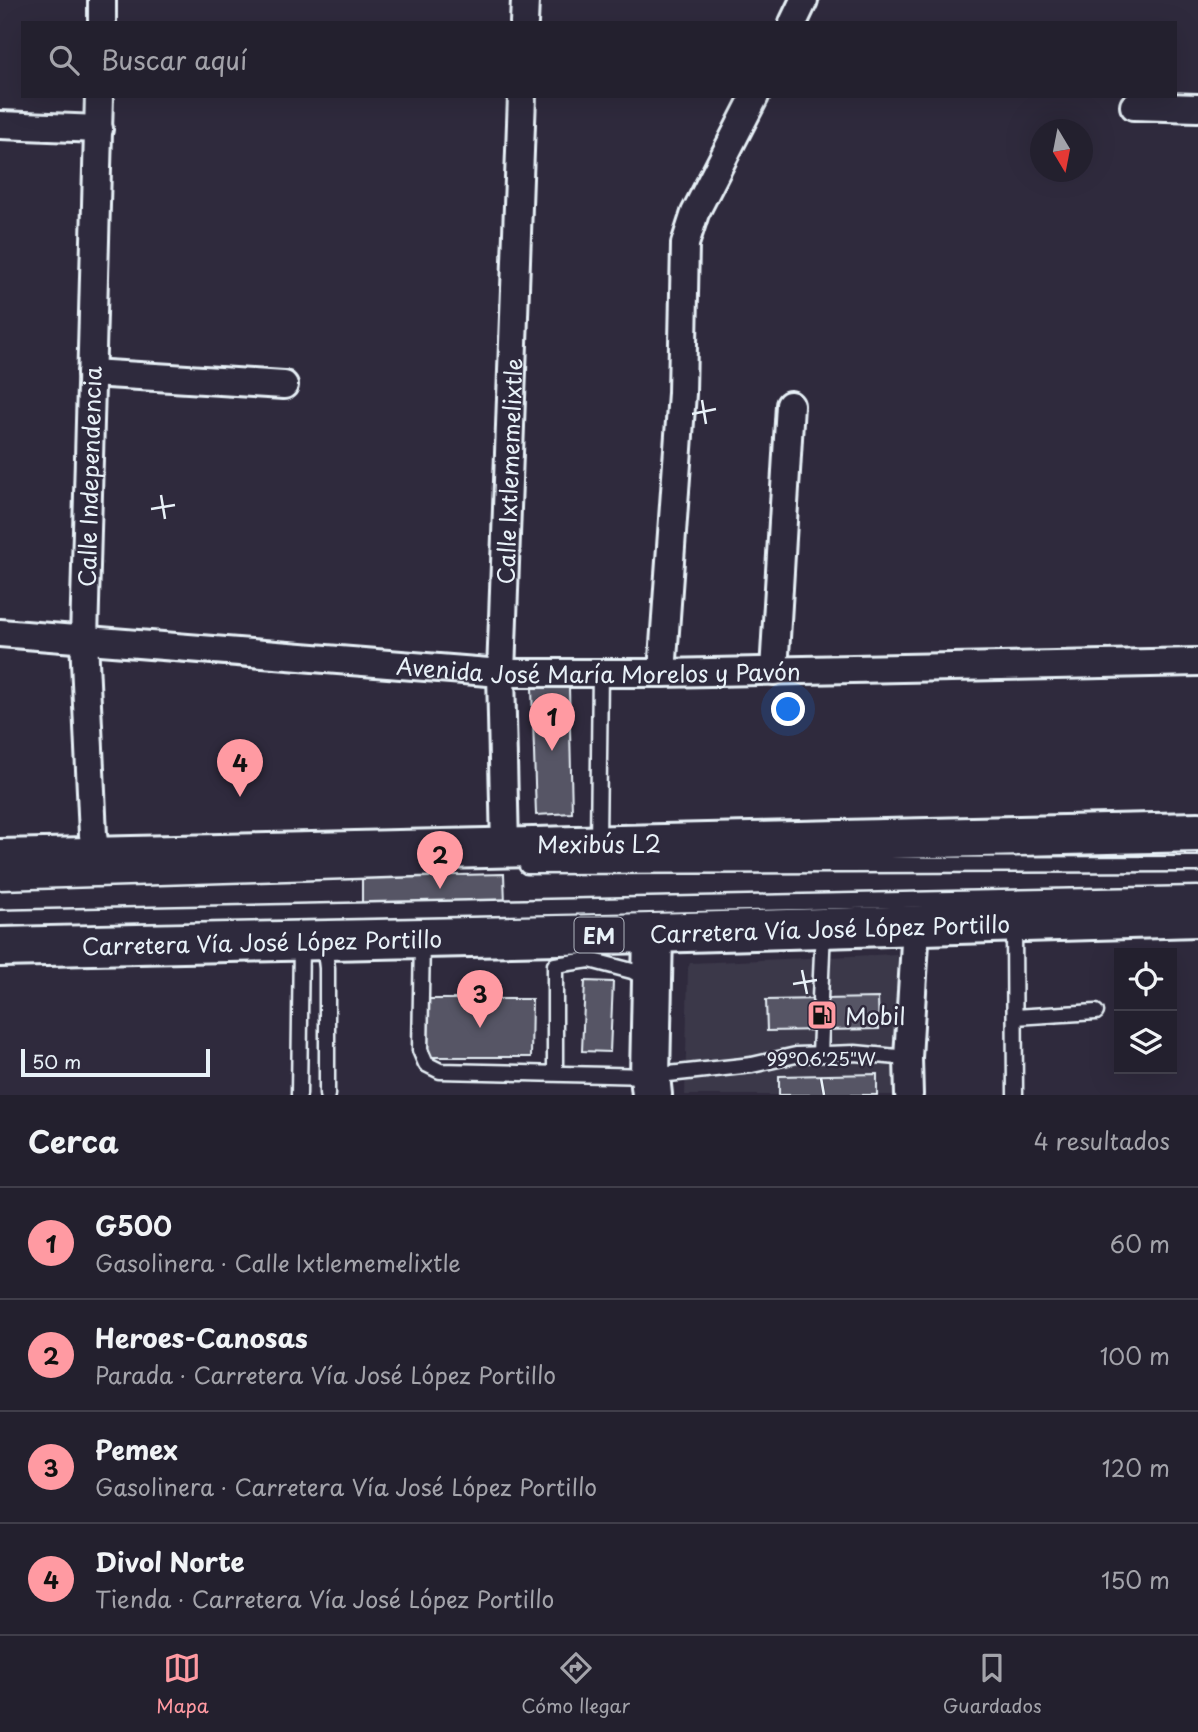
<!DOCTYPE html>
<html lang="es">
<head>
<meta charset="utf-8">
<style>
	:root { --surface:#23202e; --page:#2f2d3a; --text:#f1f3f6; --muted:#a3a3aa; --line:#403e4a; --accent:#ff9aa2 }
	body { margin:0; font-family:"Playpen Sans",sans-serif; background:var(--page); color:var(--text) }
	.controls { position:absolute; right:21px; bottom:21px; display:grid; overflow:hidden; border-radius:0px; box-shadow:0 7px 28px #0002 }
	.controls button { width:63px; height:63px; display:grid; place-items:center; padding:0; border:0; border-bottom:2px solid var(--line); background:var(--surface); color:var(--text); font:35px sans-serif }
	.compass { position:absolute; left:1030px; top:119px; width:63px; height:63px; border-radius:50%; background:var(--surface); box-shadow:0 7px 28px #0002; rotate:170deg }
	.scale { position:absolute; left:21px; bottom:18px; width:189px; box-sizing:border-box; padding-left:7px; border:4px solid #e8f1f8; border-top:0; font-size:19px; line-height:24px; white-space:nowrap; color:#e8f1f8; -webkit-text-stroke:5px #2f2a3d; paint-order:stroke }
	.you { position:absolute; left:789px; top:710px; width:24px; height:24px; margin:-18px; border:5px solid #fff; border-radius:50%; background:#1a73e8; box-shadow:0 0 0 10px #1a73e833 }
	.badge { display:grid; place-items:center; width:46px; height:46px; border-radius:50%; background:var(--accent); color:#111; font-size:23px; font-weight:700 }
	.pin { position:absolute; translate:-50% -58px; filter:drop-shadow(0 2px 4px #0008) }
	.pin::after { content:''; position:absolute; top:37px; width:24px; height:21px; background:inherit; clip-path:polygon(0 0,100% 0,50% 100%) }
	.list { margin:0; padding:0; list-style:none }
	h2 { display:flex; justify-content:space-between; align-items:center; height:91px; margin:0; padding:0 28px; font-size:30px }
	h2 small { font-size:23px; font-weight:400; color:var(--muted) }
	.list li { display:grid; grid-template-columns:46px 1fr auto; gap:21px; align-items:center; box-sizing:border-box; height:112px; padding:0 28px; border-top:2px solid var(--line) }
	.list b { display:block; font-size:26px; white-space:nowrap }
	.list p { margin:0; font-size:23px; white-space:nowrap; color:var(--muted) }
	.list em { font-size:23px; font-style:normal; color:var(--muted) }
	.icon { flex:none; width:38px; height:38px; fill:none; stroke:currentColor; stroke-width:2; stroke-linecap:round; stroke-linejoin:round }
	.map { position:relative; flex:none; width:1198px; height:1095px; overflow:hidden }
	.search { position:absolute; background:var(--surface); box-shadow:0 7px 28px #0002; left:21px; right:21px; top:21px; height:77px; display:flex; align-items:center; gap:18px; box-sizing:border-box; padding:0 24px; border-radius:0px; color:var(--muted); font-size:26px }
	.sheet { height:539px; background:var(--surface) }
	nav { display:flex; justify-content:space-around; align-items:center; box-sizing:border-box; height:98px; border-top:2px solid var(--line); background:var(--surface); font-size:19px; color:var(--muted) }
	nav a { display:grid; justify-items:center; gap:4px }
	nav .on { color:var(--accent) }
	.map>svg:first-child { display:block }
	.built { fill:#3b3749 }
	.building { fill:#575565; stroke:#e8f1f8; stroke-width:2 }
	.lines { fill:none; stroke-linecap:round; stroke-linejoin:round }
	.lane-casing { stroke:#e8f1f8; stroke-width:19 }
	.street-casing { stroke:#e8f1f8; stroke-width:32 }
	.secondary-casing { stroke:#e8f1f8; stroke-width:44 }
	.primary-casing { stroke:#e8f1f8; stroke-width:44 }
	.lane { stroke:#2f2a3d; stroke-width:14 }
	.street { stroke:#2f2a3d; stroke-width:26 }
	.secondary { stroke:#2f2a3d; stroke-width:38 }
	.primary { stroke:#2f2a3d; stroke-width:38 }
	.ticks { fill:none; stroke:#e8f1f8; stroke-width:2.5 }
	.labels { text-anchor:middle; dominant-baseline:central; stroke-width:5; stroke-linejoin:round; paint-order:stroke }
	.shield { fill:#2f2a3d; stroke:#b0b5c0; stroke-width:2 }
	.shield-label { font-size:21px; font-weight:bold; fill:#e8f1f8 }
	.street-label { font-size:23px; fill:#e8f1f8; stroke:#2f2a3d }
	.poi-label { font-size:23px; fill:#e8f1f8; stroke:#2f2a3d; text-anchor:start }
	.ticks-label { font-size:18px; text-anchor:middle; fill:#e8f1f8; stroke:#2f2a3d; stroke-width:5; stroke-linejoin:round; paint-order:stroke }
</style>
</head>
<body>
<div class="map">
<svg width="1198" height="1095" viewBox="0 0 1198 1095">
	<rect width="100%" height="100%" fill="#2f2a3d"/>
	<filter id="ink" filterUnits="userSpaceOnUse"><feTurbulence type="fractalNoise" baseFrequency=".0143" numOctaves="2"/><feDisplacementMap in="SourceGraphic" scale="14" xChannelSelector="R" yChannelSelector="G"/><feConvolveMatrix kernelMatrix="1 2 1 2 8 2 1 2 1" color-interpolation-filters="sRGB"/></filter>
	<g filter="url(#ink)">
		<path class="built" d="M897 954 898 1095H685L688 968 690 963Z"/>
		<g class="building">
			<path d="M569 687 572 813 536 815 532 688Z"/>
			<path d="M504 874 505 904 362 906V877Z"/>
			<path d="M585 981 613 982 610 1052 582 1051Z"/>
			<path d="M878 998 879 1029 767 1031 766 1000Z"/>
			<path d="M428 999H532L531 1057H427Z"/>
			<path d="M877 1074V1095H779V1076Z"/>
		</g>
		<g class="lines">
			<g class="lane-casing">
				<g id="lane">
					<path d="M598 844 600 672"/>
					<path d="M527 866 1198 864"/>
					<path d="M0 882 444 868"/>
					<path d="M0 918 1198 894"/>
					<path d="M1014 925 1015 1095"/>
					<path d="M422 940 420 1050 426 1064 440 1071 650 1076 752 1065 796 1055 855 1053 908 1058"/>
					<path d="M324 943 327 968V1095"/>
					<path d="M820 999 823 929"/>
					<path d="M1015 1017 1096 1012"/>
					<path d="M820 1054 821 1030"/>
					<path d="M555 1073V965L590 960 632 971 648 980"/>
					<path d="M299 1095 301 942"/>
				</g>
			</g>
			<g class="street-casing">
				<g id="street">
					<path d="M102 23V0"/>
					<path d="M524 23 525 0"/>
					<path d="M793 23 804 0"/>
					<path d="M1134 106 1198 108"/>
					<path d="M0 125 99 129"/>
					<path d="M91 373 284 385"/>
					<path id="s1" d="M0 633 501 673H662L1198 662"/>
					<path d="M774 671 790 405"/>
					<path d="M662 673 682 393 685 244 695 213 755 96"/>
					<path id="s2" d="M505 847 501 673 522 96"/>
					<path id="s3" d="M97 858 93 835 84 639 99 96"/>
					<path d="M909 1095 908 1058 916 926"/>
				</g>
			</g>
			<g class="secondary-casing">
				<path id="secondary" d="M652 1095 650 1076 653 933"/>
			</g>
			<g class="primary-casing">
				<g id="primary">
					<path d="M0 859 1198 832"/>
					<path id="s4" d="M0 947 653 933 1198 917"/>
				</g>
			</g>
			<use href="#lane" class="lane"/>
			<use href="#street" class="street"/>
			<use href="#secondary" class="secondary"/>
			<use href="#primary" class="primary"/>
		</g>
	</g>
	<path class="ticks" d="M702 400 706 424M692 414 716 409M161 495 165 519M151 509 175 505M802 970 807 994M793 984 817 980M821 1078 824 1095"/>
	<defs>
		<g id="fuel-square" transform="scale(1.575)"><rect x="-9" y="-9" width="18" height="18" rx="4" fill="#ff9aa2" stroke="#2f2a3d"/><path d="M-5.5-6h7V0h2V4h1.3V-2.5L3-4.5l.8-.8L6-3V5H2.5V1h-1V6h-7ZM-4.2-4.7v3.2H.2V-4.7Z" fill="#111"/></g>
	</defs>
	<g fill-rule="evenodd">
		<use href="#fuel-square" x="822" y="1015"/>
	</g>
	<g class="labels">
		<rect class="shield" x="574.5" y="917.5" width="49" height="35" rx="5"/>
		<g class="shield-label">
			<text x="599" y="935">EM</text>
		</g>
		<g class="street-label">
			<text stroke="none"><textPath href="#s2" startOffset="376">Calle Ixtlememelixtle</textPath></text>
			<text stroke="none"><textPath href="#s3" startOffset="382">Calle Independencia</textPath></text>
			<text stroke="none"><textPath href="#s1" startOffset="600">Avenida José María Morelos y Pavón</textPath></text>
			<text x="599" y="843">Mexibús L2</text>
			<text stroke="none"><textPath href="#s4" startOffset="830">Carretera Vía José López Portillo</textPath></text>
			<text stroke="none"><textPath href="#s4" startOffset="262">Carretera Vía José López Portillo</textPath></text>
		</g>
		<g class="poi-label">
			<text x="845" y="1015">Mobil</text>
		</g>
	</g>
	<g class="ticks-label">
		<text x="821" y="1066">99°06'25"W</text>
	</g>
</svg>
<div class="controls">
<button><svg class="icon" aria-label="locate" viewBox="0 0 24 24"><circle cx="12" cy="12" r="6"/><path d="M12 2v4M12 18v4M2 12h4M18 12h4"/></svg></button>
<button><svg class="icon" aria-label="layers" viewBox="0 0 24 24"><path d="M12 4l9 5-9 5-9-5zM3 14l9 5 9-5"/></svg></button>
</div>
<svg class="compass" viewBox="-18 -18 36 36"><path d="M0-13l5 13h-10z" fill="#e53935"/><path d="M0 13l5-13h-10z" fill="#a3a3aa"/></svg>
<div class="scale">50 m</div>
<div class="you"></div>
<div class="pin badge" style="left:552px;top:751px">1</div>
<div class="pin badge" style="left:440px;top:889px">2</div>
<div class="pin badge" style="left:480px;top:1028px">3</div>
<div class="pin badge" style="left:240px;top:797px">4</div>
<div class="search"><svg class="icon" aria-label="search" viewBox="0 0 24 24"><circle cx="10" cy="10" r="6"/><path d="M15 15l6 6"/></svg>Buscar aquí</div>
</div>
<section class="sheet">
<h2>Cerca<small>4 resultados</small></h2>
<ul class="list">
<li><span class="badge">1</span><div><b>G500</b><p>Gasolinera · Calle Ixtlememelixtle</p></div><em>60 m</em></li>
<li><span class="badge">2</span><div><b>Heroes-Canosas</b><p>Parada · Carretera Vía José López Portillo</p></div><em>100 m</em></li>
<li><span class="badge">3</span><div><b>Pemex</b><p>Gasolinera · Carretera Vía José López Portillo</p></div><em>120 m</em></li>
<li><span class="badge">4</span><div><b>Divol Norte</b><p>Tienda · Carretera Vía José López Portillo</p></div><em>150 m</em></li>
</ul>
</section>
<nav>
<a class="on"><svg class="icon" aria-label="map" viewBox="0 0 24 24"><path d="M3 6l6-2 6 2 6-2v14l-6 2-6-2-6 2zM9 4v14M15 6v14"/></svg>Mapa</a>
<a><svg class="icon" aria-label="directions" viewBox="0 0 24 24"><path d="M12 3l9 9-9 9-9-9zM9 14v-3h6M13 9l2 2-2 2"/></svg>Cómo llegar</a>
<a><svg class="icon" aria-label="saved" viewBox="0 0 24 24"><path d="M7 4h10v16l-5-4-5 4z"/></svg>Guardados</a>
</nav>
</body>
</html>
